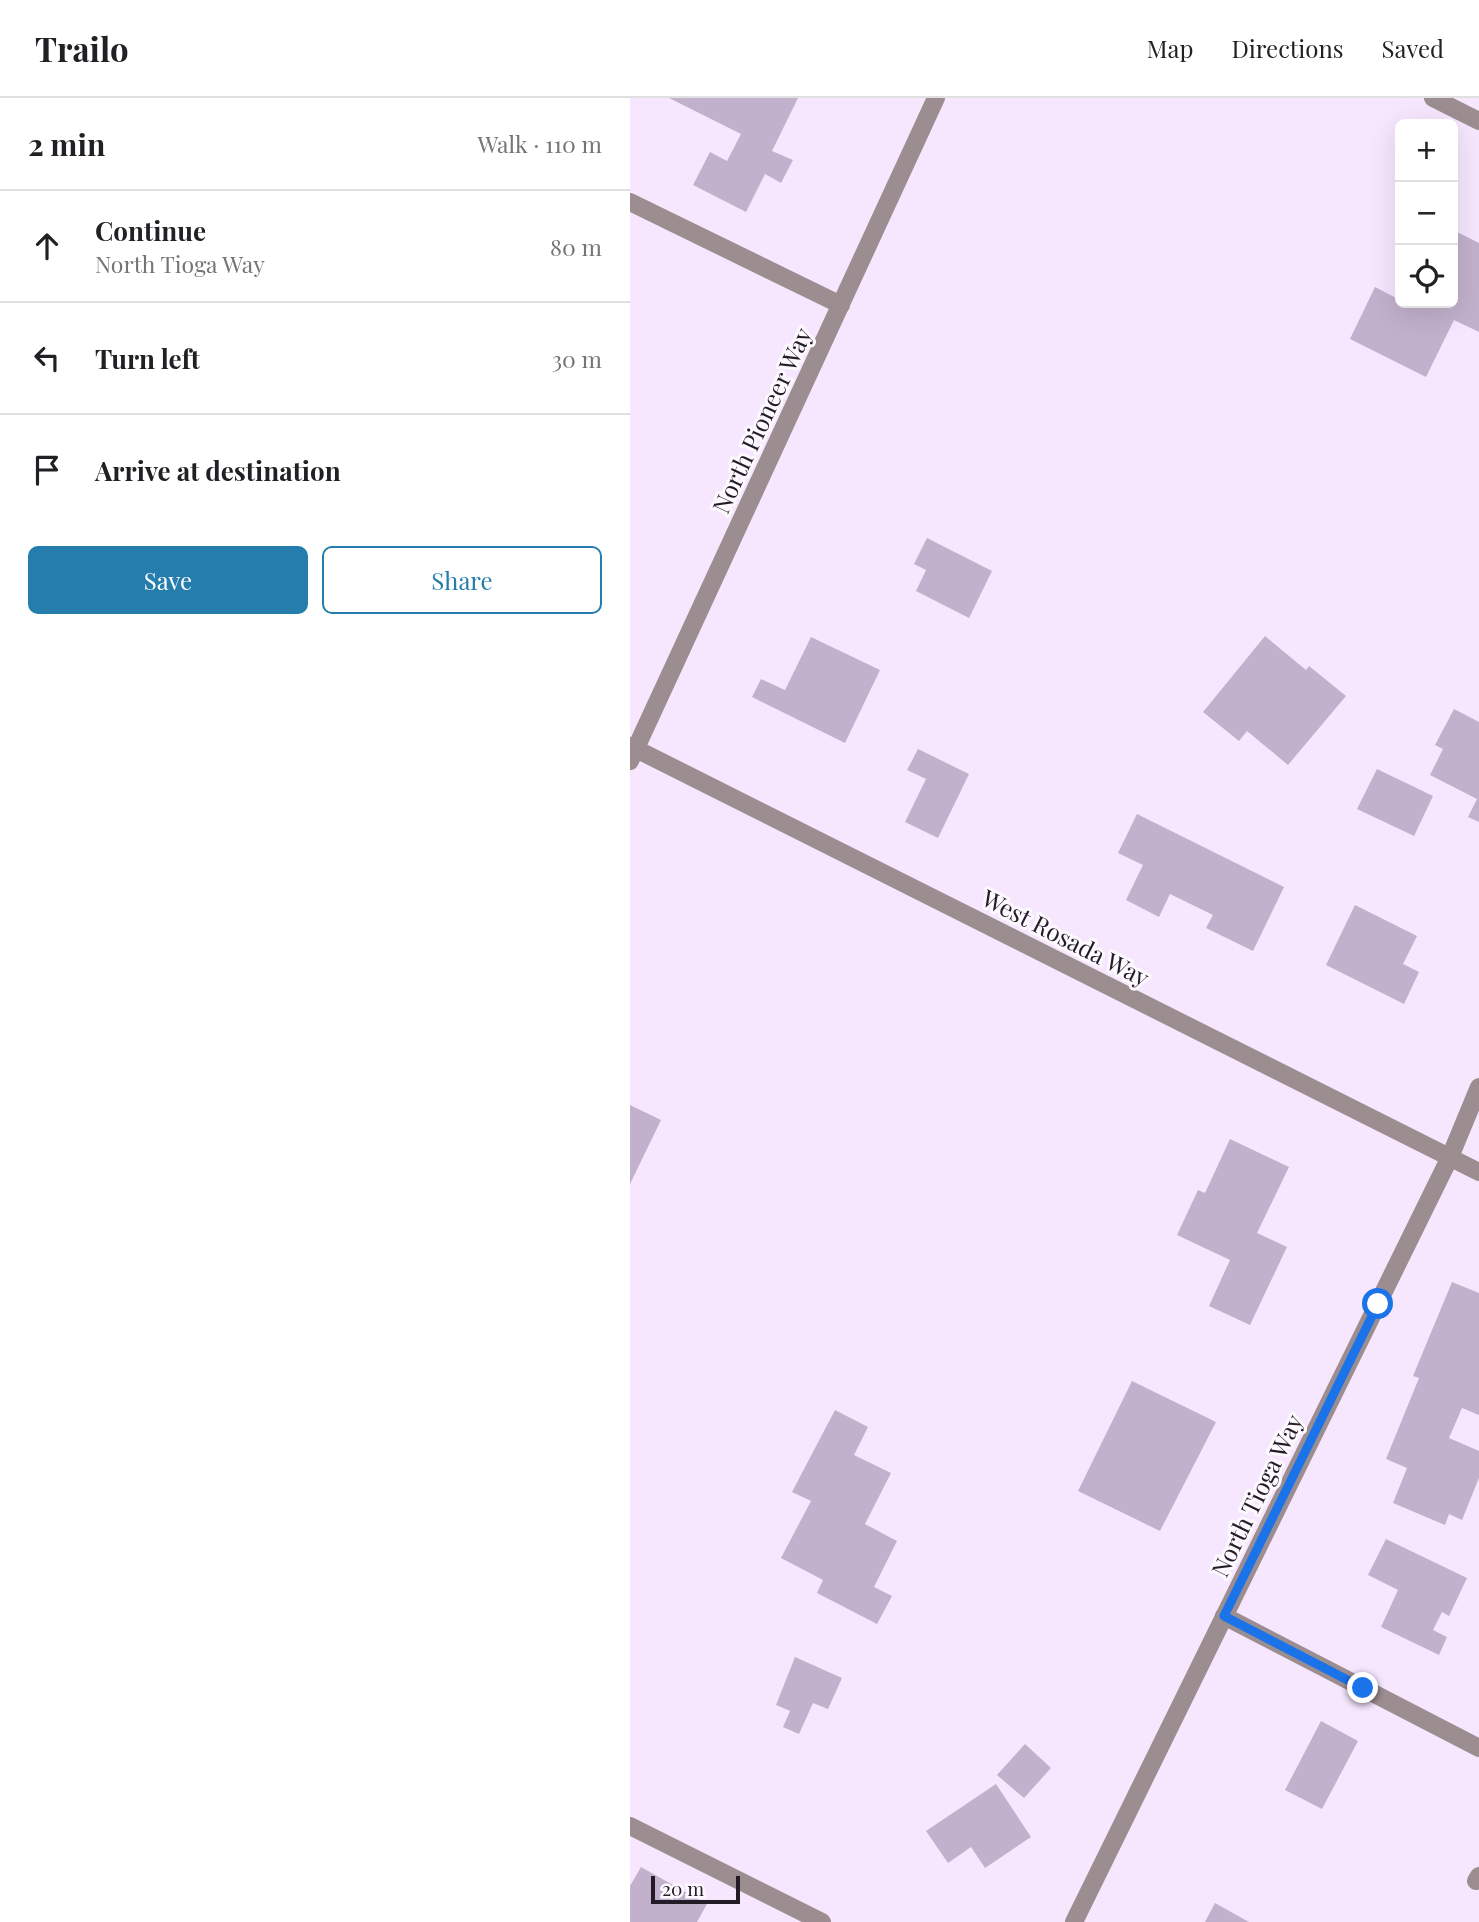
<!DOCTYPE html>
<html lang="en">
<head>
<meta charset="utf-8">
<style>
	:root { --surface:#fff; --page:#f6f6f6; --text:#202124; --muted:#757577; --line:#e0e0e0; --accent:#247dac }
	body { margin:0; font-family:"Playfair Display",serif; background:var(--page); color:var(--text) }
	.controls { position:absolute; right:21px; top:21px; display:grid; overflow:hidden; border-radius:10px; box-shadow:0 7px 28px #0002 }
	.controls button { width:63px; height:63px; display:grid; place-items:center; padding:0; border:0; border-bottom:2px solid var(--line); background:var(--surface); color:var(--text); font:35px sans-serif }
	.scale { position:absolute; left:21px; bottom:18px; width:89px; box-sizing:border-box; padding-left:7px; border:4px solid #231c27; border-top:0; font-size:19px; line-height:24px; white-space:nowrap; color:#231c27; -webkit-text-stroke:5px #fdf9ff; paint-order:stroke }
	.stop { position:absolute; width:21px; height:21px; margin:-16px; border:5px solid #1a73e8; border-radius:50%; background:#fff }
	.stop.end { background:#1a73e8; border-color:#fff; box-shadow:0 2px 7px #0008 }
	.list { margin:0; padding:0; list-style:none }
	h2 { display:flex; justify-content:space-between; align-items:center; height:91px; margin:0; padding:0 28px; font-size:30px }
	h2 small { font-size:23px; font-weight:400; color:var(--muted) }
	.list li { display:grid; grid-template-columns:46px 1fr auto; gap:21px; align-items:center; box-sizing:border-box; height:112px; padding:0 28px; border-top:2px solid var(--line) }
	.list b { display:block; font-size:26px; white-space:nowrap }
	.list p { margin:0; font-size:23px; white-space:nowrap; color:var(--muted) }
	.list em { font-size:23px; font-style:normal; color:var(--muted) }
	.actions { display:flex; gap:14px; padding:21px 28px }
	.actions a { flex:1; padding:16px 0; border:2px solid var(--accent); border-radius:10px; text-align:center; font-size:24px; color:var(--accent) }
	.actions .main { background:var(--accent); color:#fff }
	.icon { flex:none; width:38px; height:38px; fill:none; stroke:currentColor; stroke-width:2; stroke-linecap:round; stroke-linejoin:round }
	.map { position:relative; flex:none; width:849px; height:1824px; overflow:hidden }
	header { display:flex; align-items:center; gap:42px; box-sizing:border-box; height:98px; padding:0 35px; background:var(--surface); border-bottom:2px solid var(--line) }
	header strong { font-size:33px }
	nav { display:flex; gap:38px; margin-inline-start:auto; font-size:24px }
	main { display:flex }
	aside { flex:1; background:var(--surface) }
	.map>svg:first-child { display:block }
	.building { fill:#c2b1cc }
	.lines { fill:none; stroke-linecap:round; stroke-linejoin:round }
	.minor { stroke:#9c8d90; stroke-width:18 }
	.route { stroke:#1a73e8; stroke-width:9 }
	.labels { text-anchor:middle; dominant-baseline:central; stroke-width:6; stroke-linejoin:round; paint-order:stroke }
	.street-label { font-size:24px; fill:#231c27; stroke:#fdf9ff }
</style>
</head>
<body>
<header>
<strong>Trailo</strong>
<nav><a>Map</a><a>Directions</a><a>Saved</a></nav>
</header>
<main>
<aside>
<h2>2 min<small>Walk · 110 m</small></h2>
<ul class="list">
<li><svg class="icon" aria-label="ahead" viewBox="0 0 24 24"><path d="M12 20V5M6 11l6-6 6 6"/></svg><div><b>Continue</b><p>North Tioga Way</p></div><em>80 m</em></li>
<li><svg class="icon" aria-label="left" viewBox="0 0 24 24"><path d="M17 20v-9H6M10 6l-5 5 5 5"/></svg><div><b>Turn left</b></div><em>30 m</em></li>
<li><svg class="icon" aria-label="arrive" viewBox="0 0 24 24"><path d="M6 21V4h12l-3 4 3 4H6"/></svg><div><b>Arrive at destination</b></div></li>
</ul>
<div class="actions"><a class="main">Save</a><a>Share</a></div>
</aside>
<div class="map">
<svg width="849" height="1824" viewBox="0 0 849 1824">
	<rect width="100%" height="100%" fill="#f6e7fe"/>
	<g class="building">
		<path d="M39 0H168L142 53 163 62 151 85 135 76 116 114 63 87 80 54 97 63 111 36Z"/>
		<path d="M823 132 849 145V234L824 222 796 279 720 241 745 189 770 202V205H823Z"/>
		<path d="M297 440 362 473 339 520 286 493 296 472 284 466Z"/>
		<path d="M635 538 676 572 679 568 716 598 658 667 617 633 609 643 573 614Z"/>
		<path d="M181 539 250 572 215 645 122 599 131 581 155 592Z"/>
		<path d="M824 611 849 624V724L838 719 847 701 800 677 813 651 805 647Z"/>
		<path d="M288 651 339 676 308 740 275 724 296 681 277 672Z"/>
		<path d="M747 671 803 698 784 738 727 711Z"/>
		<path d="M507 716 654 789 623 853 576 830 583 817 540 796 529 819 496 802 513 767 488 755Z"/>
		<path d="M725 807 787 838 773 866 789 874 774 906 696 867Z"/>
		<path d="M0 1007 31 1022 0 1086Z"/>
		<path d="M600 1041 659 1069 627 1135 657 1149 620 1227 579 1208 600 1162 547 1137 568 1092 575 1095Z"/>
		<path d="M822 1184 849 1195V1317L832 1310 819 1340 849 1353V1380L832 1422 819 1416 815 1427 763 1405 777 1370 756 1361 789 1280 783 1278Z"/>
		<path d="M502 1283 586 1324 530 1433 448 1393Z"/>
		<path d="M205 1312 238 1329 224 1357 261 1375 235 1426 267 1443 244 1489 262 1498 247 1526 187 1495 193 1482 151 1460 181 1403 162 1394Z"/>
		<path d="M756 1441 837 1480 819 1518 812 1514 803 1532 817 1539 809 1557 751 1529 768 1492 738 1477Z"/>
		<path d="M165 1559 212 1580 198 1611 183 1605 169 1636 153 1629 160 1613 146 1607Z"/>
		<path d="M691 1623 728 1643 692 1711 655 1692Z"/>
		<path d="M395 1646 421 1670 394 1700 367 1677Z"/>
		<path d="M366 1686 401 1739 355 1770 341 1749 318 1765 296 1733Z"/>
		<path d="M11 1769 77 1806 67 1824H0V1788Z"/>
		<path d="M585 1805 619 1824H575Z"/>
	</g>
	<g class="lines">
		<g class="minor">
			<path d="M803 0 849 23"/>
			<path d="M0 104 211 207"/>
			<path d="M0 648 849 1074"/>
			<path d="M0 663 306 0"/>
			<path d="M594 1518 849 1650"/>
			<path d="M0 1728 192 1824"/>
			<path d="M846 1783 849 1778"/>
			<path d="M444 1824 820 1059 849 989"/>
		</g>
	</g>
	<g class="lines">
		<path class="route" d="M733 1590 594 1518 748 1206"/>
	</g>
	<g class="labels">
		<g class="street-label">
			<text transform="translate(131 322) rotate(-65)">North Pioneer Way</text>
			<text transform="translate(436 839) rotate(27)">West Rosada Way</text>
			<text transform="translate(626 1397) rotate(-64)">North Tioga Way</text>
		</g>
	</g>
</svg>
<div class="controls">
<button>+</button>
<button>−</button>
<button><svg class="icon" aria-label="locate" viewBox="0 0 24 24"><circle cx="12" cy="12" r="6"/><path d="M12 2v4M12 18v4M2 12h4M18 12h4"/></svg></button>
</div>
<div class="scale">20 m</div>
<div class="stop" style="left:748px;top:1206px"></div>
<div class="stop end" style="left:733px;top:1590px"></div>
</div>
</main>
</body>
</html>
